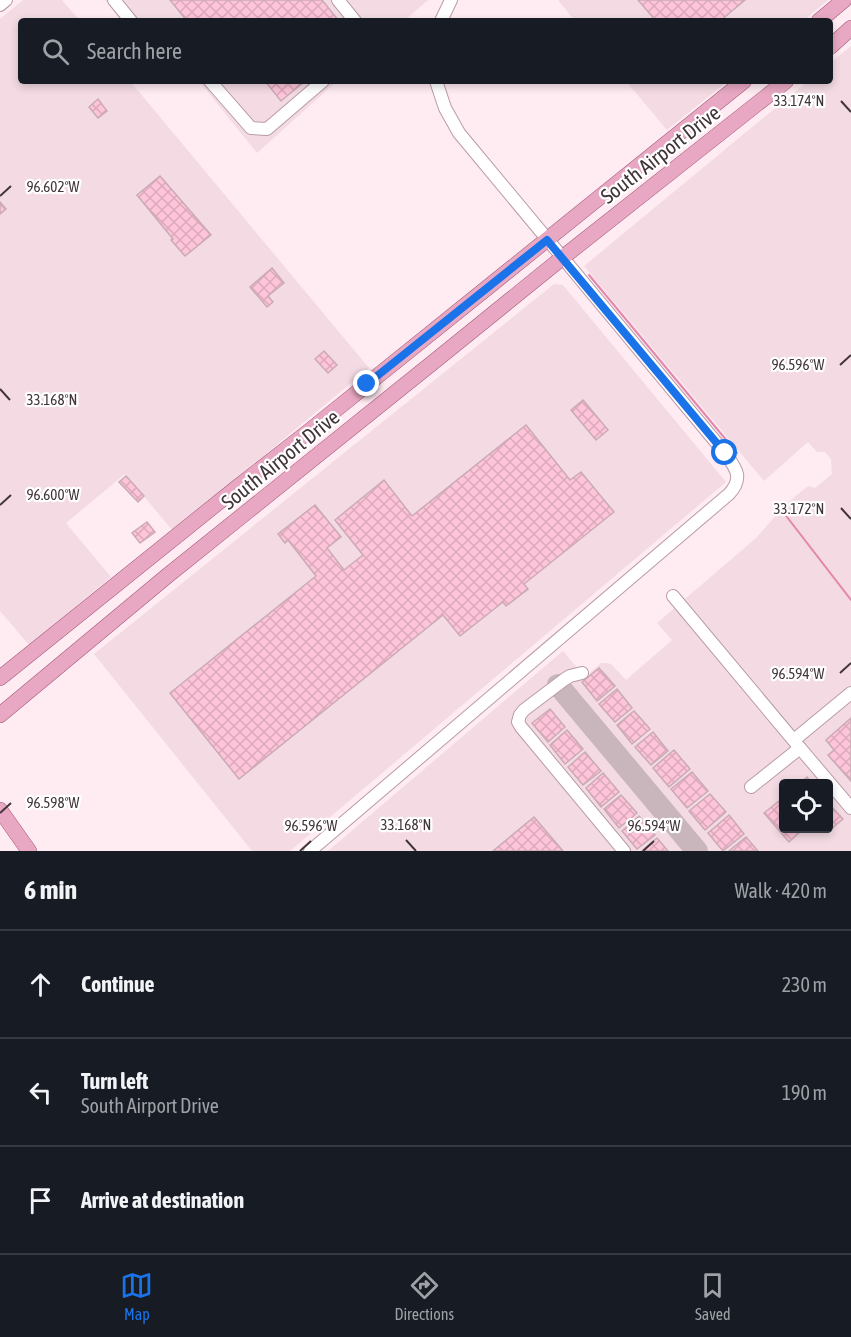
<!DOCTYPE html>
<html lang="en">
<head>
<meta charset="utf-8">
<style>
	:root { --surface:#171b24; --page:#20242c; --text:#f1f3f6; --muted:#9ea1a6; --line:#363941; --accent:#1a73e8 }
	body { margin:0; font-family:"Asap Condensed",sans-serif; background:var(--page); color:var(--text) }
	.controls { position:absolute; right:18px; bottom:18px; display:grid; overflow:hidden; border-radius:6px; box-shadow:0 3px 9px #0003 }
	.controls button { width:54px; height:54px; display:grid; place-items:center; padding:0; border:0; border-bottom:2px solid var(--line); background:var(--surface); color:var(--text); font:30px sans-serif }
	.stop { position:absolute; width:18px; height:18px; margin:-14px; border:4px solid #1a73e8; border-radius:50%; background:#fff }
	.stop.end { background:#1a73e8; border-color:#fff; box-shadow:0 2px 6px #0008 }
	.list { margin:0; padding:0; list-style:none }
	h2 { display:flex; justify-content:space-between; align-items:center; height:78px; margin:0; padding:0 24px; font-size:26px }
	h2 small { font-size:20px; font-weight:400; color:var(--muted) }
	.list li { display:grid; grid-template-columns:39px 1fr auto; gap:18px; align-items:center; box-sizing:border-box; height:108px; padding:0 24px; border-top:2px solid var(--line) }
	.list b { display:block; font-size:22px; white-space:nowrap }
	.list p { margin:0; font-size:20px; white-space:nowrap; color:var(--muted) }
	.list em { font-size:20px; font-style:normal; color:var(--muted) }
	.icon { flex:none; width:33px; height:33px; fill:none; stroke:currentColor; stroke-width:2; stroke-linecap:round; stroke-linejoin:round }
	.map { position:relative; flex:none; width:851px; height:851px; overflow:hidden }
	.search { position:absolute; background:var(--surface); box-shadow:0 3px 9px #0003; left:18px; right:18px; top:18px; height:66px; display:flex; align-items:center; gap:15px; box-sizing:border-box; padding:0 21px; border-radius:6px; color:var(--muted); font-size:22px }
	.sheet { height:402px; background:var(--surface) }
	nav { display:flex; justify-content:space-around; align-items:center; box-sizing:border-box; height:84px; border-top:2px solid var(--line); background:var(--surface); font-size:16px; color:var(--muted) }
	nav a { display:grid; justify-items:center; gap:3px }
	nav .on { color:var(--accent) }
	.map>svg:first-child { display:block }
	.built { fill:#f4dbe3; fill-rule:evenodd }
	.lines { fill:none; stroke-linecap:round; stroke-linejoin:round }
	.stream { stroke:#e388ac; stroke-width:2 }
	.taxiway { stroke:#c8b6bc; stroke-width:22 }
	.building { fill:url(#building-cross-hatch); stroke:#caabb5; stroke-width:1.5 }
	.minor-casing { stroke:#b99ba6; stroke-width:14 }
	.major-casing { stroke:#a35a79; stroke-width:16 }
	.minor { stroke:#fff; stroke-width:12 }
	.major { stroke:#e8a8c3; stroke-width:15 }
	.route { stroke:#1a73e8; stroke-width:8 }
	.ticks { fill:none; stroke:#413539; stroke-width:2 }
	.labels { text-anchor:middle; dominant-baseline:central; stroke-width:4.5; stroke-linejoin:round; paint-order:stroke }
	.street-label { font-size:21px; fill:#413539; stroke:#fff }
	.ticks-label { font-size:15px; text-anchor:middle; fill:#413539; stroke:#fff; stroke-width:4.5; stroke-linejoin:round; paint-order:stroke }
</style>
</head>
<body>
<div class="map">
<svg width="851" height="851" viewBox="0 0 851 851">
	<defs>
		<pattern id="building-cross-hatch" width="8" height="8" patternUnits="userSpaceOnUse" patternTransform="scale(1.5)"><rect width="8" height="8" fill="#fec4d9"/><path d="M0 0l8 8M0 8l8-8" fill="none" stroke="#dba9bb"/></pattern>
	</defs>
	<rect width="100%" height="100%" fill="#ffebf2"/>
	<g class="built">
		<path d="M23 0H62L80 21H21V81H130L369 368 173 531 125 474 66 523 111 577 29 645 0 611V19Z"/>
		<path d="M105 0H428L404 21H122Z"/>
		<path d="M558 0H828L803 21H575Z"/>
		<path d="M851 46V851H328L563 651 585 677 601 663H606L611 664 626 680 672 640 657 623 756 538 786 504 808 486 815 488 832 474 831 459 825 452H817L808 442 764 481 584 266 808 81H830V63ZM784 784H828V828H784Z"/>
		<path d="M199 81H337L257 153Z"/>
		<path d="M626 81H728L667 130Z"/>
		<path d="M554 284 563 285 726 482 290 851H252L94 654Z"/>
	</g>
	<g class="lines">
		<g class="stream">
			<path d="M589 275 737 453"/>
			<path d="M780 508 851 600"/>
		</g>
		<path class="taxiway" d="M558 685 697 851"/>
	</g>
	<g class="building">
		<path d="M170 0H322L339 21H187Z"/>
		<path d="M638 0H745L720 21H656Z"/>
		<path d="M265 81H305L281 101Z"/>
		<path d="M98 99 107 111 98 118 89 107Z"/>
		<path d="M160 176 211 235 185 256 171 240 173 239 137 195Z"/>
		<path d="M0 202 6 209 0 214Z"/>
		<path d="M272 268 284 283 268 296 273 302 267 307 250 287Z"/>
		<path d="M324 351 337 365 328 373 315 359Z"/>
		<path d="M583 400 608 430 596 440 571 410Z"/>
		<path d="M526 425 570 480 581 472 614 512 524 584 528 589 506 606 503 602 460 636 443 615 239 779 170 693 316 576 288 540 285 543 278 534 315 505 341 537 327 548 344 570 363 555 335 520 384 480 412 516Z"/>
		<path d="M126 476 144 496 138 502 119 482Z"/>
		<path d="M147 522 155 532 140 543 132 533Z"/>
		<path d="M599 668 615 686 597 701 582 682Z"/>
		<path d="M617 689 632 708 615 722 599 704Z"/>
		<path d="M550 709 565 727 548 742 532 723Z"/>
		<path d="M634 711 650 729 632 744 617 725Z"/>
		<path d="M851 718V781L828 755 834 750 826 740Z"/>
		<path d="M567 730 583 749 565 764 550 745Z"/>
		<path d="M653 732 668 751 651 765 635 747Z"/>
		<path d="M674 750 690 769 669 787 653 768Z"/>
		<path d="M585 752 601 771 583 785 568 767Z"/>
		<path d="M692 772 708 791 687 808 671 789Z"/>
		<path d="M603 773 619 792 601 807 586 788Z"/>
		<path d="M807 777 812 784H799Z"/>
		<path d="M710 794 726 812 705 830 689 811Z"/>
		<path d="M621 795 637 813 619 828 604 809Z"/>
		<path d="M784 797V828H804L789 842 764 813Z"/>
		<path d="M828 803 843 819 831 829 828 826Z"/>
		<path d="M729 815 744 834 723 851 708 833Z"/>
		<path d="M639 816 655 835 637 849 622 831Z"/>
		<path d="M534 817 563 851H493Z"/>
		<path d="M746 837 758 851H729Z"/>
		<path d="M657 838 668 851H642Z"/>
	</g>
	<g class="lines">
		<g class="minor-casing">
			<g id="minor">
				<path d="M114 0 131 21"/>
				<path d="M338 0 355 21"/>
				<path d="M0 5 6 0"/>
				<path d="M441 21 451 0"/>
				<path d="M210 81 251 128 267 129 323 81"/>
				<path d="M673 596 800 748"/>
				<path d="M582 673 570 676 565 679 524 710 520 715 518 722 521 727 624 851"/>
				<path d="M794 740 851 693"/>
				<path d="M751 787 800 748 851 808"/>
				<path d="M310 851 729 494C744 478 736 468 725 453L459 133 445 108 436 81"/>
			</g>
		</g>
		<g class="major-casing">
			<g id="major">
				<path d="M819 21 844 0"/>
				<path d="M830 47 851 28"/>
				<path d="M0 678 235 489 308 432 744 81"/>
				<path d="M0 715 167 576 436 360 562 258 786 81"/>
				<path d="M0 810 29 851"/>
			</g>
		</g>
		<use href="#minor" class="minor"/>
		<use href="#major" class="major"/>
	</g>
	<g class="lines">
		<path class="route" d="M367 384 547 240 725 453"/>
	</g>
	<path class="ticks" d="M841 101 851 112M0 196 11 186M840 365 851 355M0 389 10 400M0 505 11 495M841 508 851 519M840 673 851 663M0 813 11 803M406 840 416 851M300 851 311 841M643 851 654 841"/>
	<g class="labels">
		<g class="street-label">
			<text transform="translate(660 154) rotate(-38)">South Airport Drive</text>
			<text transform="translate(280 459) rotate(-39)">South Airport Drive</text>
		</g>
	</g>
	<g class="ticks-label">
		<text x="799" y="106">33.174°N</text>
		<text x="53" y="192">96.602°W</text>
		<text x="798" y="370">96.596°W</text>
		<text x="52" y="405">33.168°N</text>
		<text x="53" y="500">96.600°W</text>
		<text x="799" y="514">33.172°N</text>
		<text x="798" y="679">96.594°W</text>
		<text x="53" y="808">96.598°W</text>
		<text x="406" y="830">33.168°N</text>
		<text x="311" y="831">96.596°W</text>
		<text x="654" y="831">96.594°W</text>
	</g>
</svg>
<div class="controls">
<button><svg class="icon" aria-label="locate" viewBox="0 0 24 24"><circle cx="12" cy="12" r="6"/><path d="M12 2v4M12 18v4M2 12h4M18 12h4"/></svg></button>
</div>
<div class="stop" style="left:725px;top:453px"></div>
<div class="stop end" style="left:367px;top:384px"></div>
<div class="search"><svg class="icon" aria-label="search" viewBox="0 0 24 24"><circle cx="10" cy="10" r="6"/><path d="M15 15l6 6"/></svg>Search here</div>
</div>
<section class="sheet">
<h2>6 min<small>Walk · 420 m</small></h2>
<ul class="list">
<li><svg class="icon" aria-label="ahead" viewBox="0 0 24 24"><path d="M12 20V5M6 11l6-6 6 6"/></svg><div><b>Continue</b></div><em>230 m</em></li>
<li><svg class="icon" aria-label="left" viewBox="0 0 24 24"><path d="M17 20v-9H6M10 6l-5 5 5 5"/></svg><div><b>Turn left</b><p>South Airport Drive</p></div><em>190 m</em></li>
<li><svg class="icon" aria-label="arrive" viewBox="0 0 24 24"><path d="M6 21V4h12l-3 4 3 4H6"/></svg><div><b>Arrive at destination</b></div></li>
</ul>
</section>
<nav>
<a class="on"><svg class="icon" aria-label="map" viewBox="0 0 24 24"><path d="M3 6l6-2 6 2 6-2v14l-6 2-6-2-6 2zM9 4v14M15 6v14"/></svg>Map</a>
<a><svg class="icon" aria-label="directions" viewBox="0 0 24 24"><path d="M12 3l9 9-9 9-9-9zM9 14v-3h6M13 9l2 2-2 2"/></svg>Directions</a>
<a><svg class="icon" aria-label="saved" viewBox="0 0 24 24"><path d="M7 4h10v16l-5-4-5 4z"/></svg>Saved</a>
</nav>
</body>
</html>
